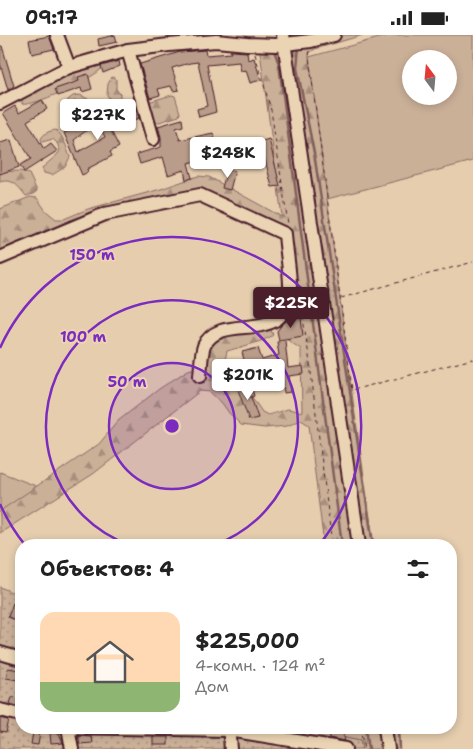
<!DOCTYPE html>
<html lang="ru">
<head>
<meta charset="utf-8">
<style>
	:root { --surface:#fff; --page:#f6f6f6; --text:#222; --muted:#767676; --line:#e0e0e0; --accent:#4a1f2b }
	body { margin:0; font-family:"Shantell Sans",sans-serif; background:var(--page); color:var(--text); height:100vh; display:flex; flex-direction:column; font-size:19px; white-space:nowrap }
	* { box-sizing:border-box; margin:0 }
	p { font-size:16px; color:var(--muted) }
	.icon { flex:none; width:28px; height:28px; fill:none; stroke:currentColor; stroke-width:2; stroke-linecap:round; stroke-linejoin:round }
	.map { position:relative; flex:1; overflow:hidden }
	.side { position:absolute; left:15px; top:504px; width:442px; height:195px; display:flex; flex-direction:column; background:var(--surface); border-radius:20px; box-shadow:0 2px 8px #0003 }
	.side>* { flex:none }
	.needle { width:32px; rotate:344deg }
	.fabs { position:absolute; left:402px; top:15px; display:grid; gap:10px }
	.fabs a { display:grid; place-items:center; width:55px; height:55px; border-radius:50%; background:var(--surface); box-shadow:0 2px 8px #0003; font-size:25px }
	.price { position:absolute; translate:-50% -42px; padding:0 11px; border-radius:5px; background:#fff; color:#222; font-size:16px; line-height:32px; filter:drop-shadow(0 1px 2px #0008) }
	.price::after { content:''; position:absolute; left:50%; top:30px; width:15px; height:11px; margin-left:-8px; background:inherit; clip-path:polygon(0 0,100% 0,50% 100%) }
	.price.current { background:var(--accent); color:#fff }
	ul { padding:0; list-style:none }
	li { display:flex; align-items:center; gap:15px; height:125px; padding:0 25px }
	li+li { border-top:1px solid var(--line) }
	li span { display:grid; place-items:center; flex:none; width:140px; height:100px; border-radius:15px; color:#555 }
	li>.icon { margin-inline-start:auto }
	span .icon { width:60px; height:60px; fill:#fffc; stroke-width:1 }
	li b { font-size:21px }
	h2 { display:flex; justify-content:space-between; align-items:center; height:60px; padding:0 25px; font-size:21px }
	.status { display:flex; justify-content:space-between; align-items:center; height:35px; padding:0 25px; background:var(--surface); direction:ltr }
	.status svg { height:14px; fill:currentColor }
	.map>svg:first-child { display:block }
	.grass { fill:#cbb098; stroke:#8a6862; fill-rule:evenodd }
	.forest { fill:url(#forest-firs); stroke:#8a6862 }
	.garden { fill:url(#garden-dots); stroke:#8a6862 }
	.lines { fill:none; stroke-linecap:round; stroke-linejoin:round }
	.stream { stroke:#825e5a; stroke-width:2.5 }
	.building { fill:#b99c89; stroke:#4a1f2b }
	.minor-casing { stroke:#4a1f2b; stroke-width:16 }
	.path { stroke:#4a1f2b; stroke-width:1; stroke-dasharray:4 4; stroke-linecap:butt }
	.minor { stroke:#ebd4b3; stroke-width:12 }
	.ring { fill:none; stroke:#7b2cbf; stroke-width:2.5 }
	.centre { fill:#7b2cbf; stroke:#ebd4b3; stroke-width:2.5 }
	.ring-label { font-size:15px; text-anchor:middle; font-weight:bold; fill:#7b2cbf; stroke:#ebd4b3; stroke-width:4; stroke-linejoin:round; paint-order:stroke }
</style>
</head>
<body>
<div class="status"><b>09:17</b><svg viewBox="0 0 49 12"><path d="M0 12V9h3v3zM5 12V6h3v6zM10 12V3h3v9zM15 12V0h3v12zM26 1h20v11H26zM47 4h2v5h-2z"/></svg></div>
<div class="map">
<svg width="473" height="714" viewBox="0 0 473 714">
	<defs>
		<pattern id="forest-firs" width="22" height="20" patternUnits="userSpaceOnUse" patternTransform="scale(1.25)"><rect width="22" height="20" fill="#cbb098"/><path d="M5 1l3.5 6h-7zM16 11l3.5 6h-7z" fill="#a78f7c"/></pattern>
		<pattern id="garden-dots" width="8" height="8" patternUnits="userSpaceOnUse" patternTransform="scale(1.25)"><rect width="8" height="8" fill="#cbb098"/><path d="M2 2h.1M6 6h.1" fill="none" stroke="#a78f7c" stroke-width="1.8" stroke-linecap="round"/></pattern>
	</defs>
	<rect width="100%" height="100%" fill="#e5cdae"/>
	<filter id="ink" filterUnits="userSpaceOnUse"><feTurbulence type="fractalNoise" baseFrequency=".02" numOctaves="2"/><feDisplacementMap in="SourceGraphic" scale="10" xChannelSelector="R" yChannelSelector="G"/><feConvolveMatrix kernelMatrix="1 2 1 2 8 2 1 2 1" color-interpolation-filters="sRGB"/></filter>
	<g filter="url(#ink)">
		<!-- grass -->
		<g class="grass">
			<path d="M 390,0 L 473,0 L 473,126 L 327,164 L 309,22 ZM 411,24 L 449,24 L 449,61 L 411,61 Z"/>
			<path d="M 0,437 L 41,453 L 0,481 Z"/>
		</g>
		<!-- forest -->
		<g class="forest">
			<path d="M 288,0 L 363,0 L 315,14 L 309,18 L 309,22 L 351,352 L 374,510 L 324,510 L 309,390 L 301,385 L 287,391 L 265,393 L 241,390 L 229,378 L 222,368 L 210,357 L 200,356 L 93,439 L 0,498 L 0,476 L 99,409 L 118,386 L 159,354 L 188,335 L 196,333 L 206,302 L 268,288 L 273,300 C 268,305 237,313 227,316 L 225,325 L 235,337 L 262,377 L 268,380 L 288,374 L 302,377 L 301,314 L 289,306 L 278,289 L 286,274 L 285,199 L 200,160 L 105,179 L 0,224 L 0,174 L 30,162 L 37,163 L 46,176 L 56,184 L 64,184 L 88,174 L 161,154 L 198,141 L 209,142 L 282,182 L 259,9 L 285,9 Z"/>
			<path d="M 109,24 C 106,28 102,33 99,36 C 88,45 34,72 22,69 L 22,66 L 25,61 L 57,45 L 81,28 Z"/>
			<path d="M 112,42 L 116,44 L 116,54 L 120,59 L 120,64 L 111,66 L 107,60 L 108,49 Z"/>
			<path d="M 80,60 L 88,64 C 87,71 84,78 80,85 L 72,89 L 70,85 L 78,77 L 75,72 L 68,68 L 68,65 L 73,61 Z"/>
			<path d="M 172,60 L 175,61 L 180,78 L 179,81 L 159,87 L 154,87 L 148,67 Z"/>
			<path d="M 56,95 C 64,101 66,112 70,122 L 65,132 L 52,140 L 44,138 L 42,133 L 58,119 L 60,115 L 57,108 L 53,104 L 42,107 L 41,104 C 44,98 49,96 56,95 Z"/>
			<path d="M 20,136 L 29,139 L 37,156 L 33,159 L 26,161 C 18,151 13,143 0,147 L 0,137 Z"/>
			<path d="M 303,693 L 398,693 L 400,714 L 363,714 L 361,705 Z"/>
		</g>
		<!-- garden -->
		<path class="garden" d="M 0,552 L 21,561 L 21,692 L 303,693 L 361,705 L 363,714 L 0,714 Z"/>
		<g class="lines">
			<!-- stream -->
			<g class="stream">
				<path d="M 299,11 L 297,33 L 314,118 L 373,510"/>
				<path d="M 273,13 L 279,29 L 342,510"/>
				<path d="M 366,692 L 369,714"/>
				<path d="M 399,692 L 400,714"/>
			</g>
		</g>
		<!-- building -->
		<g class="building">
			<path d="M 115,0 L 117,7 L 99,11 L 98,4 Z"/>
			<path d="M 49,1 L 54,14 L 32,19 L 29,5 Z"/>
			<path d="M 0,11 L 2,11 L 14,51 L 8,55 L 0,28 Z"/>
			<path d="M 205,15 L 206,20 L 231,18 L 230,16 L 232,16 L 247,17 L 248,25 L 254,23 L 261,45 L 250,48 L 246,35 L 241,36 L 239,27 L 207,30 L 216,77 L 199,82 L 197,74 L 207,71 L 198,27 L 190,28 L 172,33 L 179,55 L 173,56 L 171,51 L 158,54 L 160,60 L 150,63 L 140,29 L 180,17 Z"/>
			<path d="M 119,26 L 120,31 L 103,38 L 101,31 Z"/>
			<path d="M 88,39 L 92,54 L 82,57 L 81,53 L 58,61 L 55,54 L 79,46 L 78,42 Z"/>
			<path d="M 42,65 L 47,74 L 27,86 L 44,114 L 51,109 L 57,116 L 24,137 L 20,130 L 31,124 L 3,78 L 15,71 L 19,78 Z"/>
			<path d="M 136,73 L 139,83 L 123,89 L 122,86 L 109,92 L 119,112 L 110,117 L 112,121 L 87,134 L 88,137 L 82,140 L 64,98 L 73,94 L 85,85 L 91,92 L 74,105 L 78,117 L 105,102 L 98,88 L 116,79 Z"/>
			<path d="M 182,84 L 183,91 L 176,93 L 180,105 L 213,98 L 216,108 L 200,112 L 203,124 L 188,128 L 192,143 L 186,145 L 184,135 L 168,140 L 163,122 L 140,129 L 137,119 L 161,112 L 161,102 L 158,91 Z"/>
			<path d="M 269,104 L 280,151 L 272,152 L 263,117 L 246,122 L 243,112 Z"/>
			<path d="M 11,105 L 19,132 L 0,139 L 0,108 Z"/>
			<path d="M 227,134 L 235,136 L 230,155 L 222,153 Z"/>
			<path d="M 301,283 L 303,301 L 279,305 L 277,296 L 280,292 L 287,285 Z"/>
			<path d="M 285,306 L 288,333 L 303,331 L 304,339 L 289,341 L 291,357 L 284,358 L 281,331 L 253,339 L 255,346 L 248,348 L 242,330 L 245,329 L 242,317 L 258,313 L 262,325 L 279,320 L 277,307 Z"/>
			<path d="M 250,348 L 254,361 L 251,362 L 258,383 L 249,385 L 237,352 Z"/>
			<path d="M 13,568 L 21,571 L 21,587 L 8,582 Z"/>
			<path d="M 8,633 L 19,635 L 18,645 L 6,643 Z"/>
			<path d="M 12,662 L 21,663 L 21,672 L 10,669 Z"/>
			<path d="M 0,683 L 9,685 L 6,698 L 0,697 Z"/>
			<path d="M 34,692 L 41,692 L 38,710 L 31,709 Z"/>
			<path d="M 269,692 L 298,692 L 297,698 Z"/>
			<path d="M 343,695 L 345,706 L 330,703 L 329,698 Z"/>
			<path d="M 50,698 L 59,698 L 63,708 L 51,709 Z"/>
			<path d="M 78,700 L 91,701 L 92,708 L 80,709 Z"/>
			<rect x="153" y="702" width="15" height="8"/>
		</g>
		<g class="lines">
			<defs>
				<g id="minor">
					<path d="M 57,0 L 69,32 L 128,15 L 169,10 L 216,6 L 247,9 L 276,10 L 311,6 L 334,0"/>
					<path d="M 283,0 L 359,510"/>
					<path d="M 128,15 L 153,104"/>
					<path d="M 0,68 L 69,32"/>
					<path d="M 0,223 L 105,179 L 200,160 L 285,199 C 286,216 291,240 290,257 C 285,313 220,275 204,311 C 201,319 201,332 200,341"/>
					<path d="M 0,618 L 21,624"/>
					<path d="M 0,675 L 21,680"/>
					<path d="M 65,692 L 229,695 L 346,714"/>
					<path d="M 68,692 L 72,714"/>
					<path d="M 229,692 L 231,714"/>
					<path d="M 385,692 L 388,714"/>
				</g>
			</defs>
			<!-- minor casing -->
			<use href="#minor" class="minor-casing"/>
			<!-- path -->
			<g class="path">
				<path d="M 310,16 L 309,22 L 352,355 L 473,324"/>
				<path d="M 255,19 L 271,75 L 288,189"/>
				<path d="M 341,263 L 473,227"/>
				<path d="M 300,265 L 309,321 L 332,510"/>
				<path d="M 361,692 L 365,714"/>
			</g>
			<!-- minor -->
			<use href="#minor" class="minor"/>
		</g>
	</g>
	<!-- distance rings -->
	<circle cx="172" cy="391" r="63" fill="#7b2cbf" fill-opacity=".12"/>
	<g class="ring">
		<circle cx="172" cy="391" r="63"/>
		<path d="M130 510A126 126 0 1 1 214 510"/>
		<path d="M25 510A189 189 0 0 1 0 469M0 313A189 189 0 1 1 319 510"/>
	</g>
	<circle cx="172" cy="391" r="8" class="centre"/>
	<g class="ring-label">
		<text x="92" y="225">150 m</text>
		<text x="83" y="307">100 m</text>
		<text x="127" y="352">50 m</text>
	</g>
</svg>
<div class="fabs">
<a><svg class="needle" viewBox="-14 -14 28 28"><path d="M0-13l5 13h-10z" fill="#e53935"/><path d="M0 13l5-13h-10z" fill="#767676"/></svg></a>
</div>
<b class="price" style="left:98px;top:106px">$227K</b>
<b class="price" style="left:228px;top:144px">$248K</b>
<b class="price current" style="left:291px;top:294px">$225K</b>
<b class="price" style="left:248px;top:366px">$201K</b>
<section class="side">
<h2>Объектов: 4<svg class="icon" aria-label="filters" viewBox="0 0 24 24"><path d="M4 7h16M4 17h16"/><circle cx="9" cy="7" r="2"/><circle cx="15" cy="17" r="2"/></svg></h2>
<ul>
<li><span style="background:linear-gradient(#ffd9b3 70%,#8fb573 0)"><svg class="icon" aria-label="home" viewBox="0 0 24 24"><path d="M3 11l9-7 9 7M6 9v11h12V9"/></svg></span><div><b>$225,000</b><p>4-комн. · 124 m²</p><p>Дом</p></div></li>
</ul>
</section>
</div>
</body>
</html>
